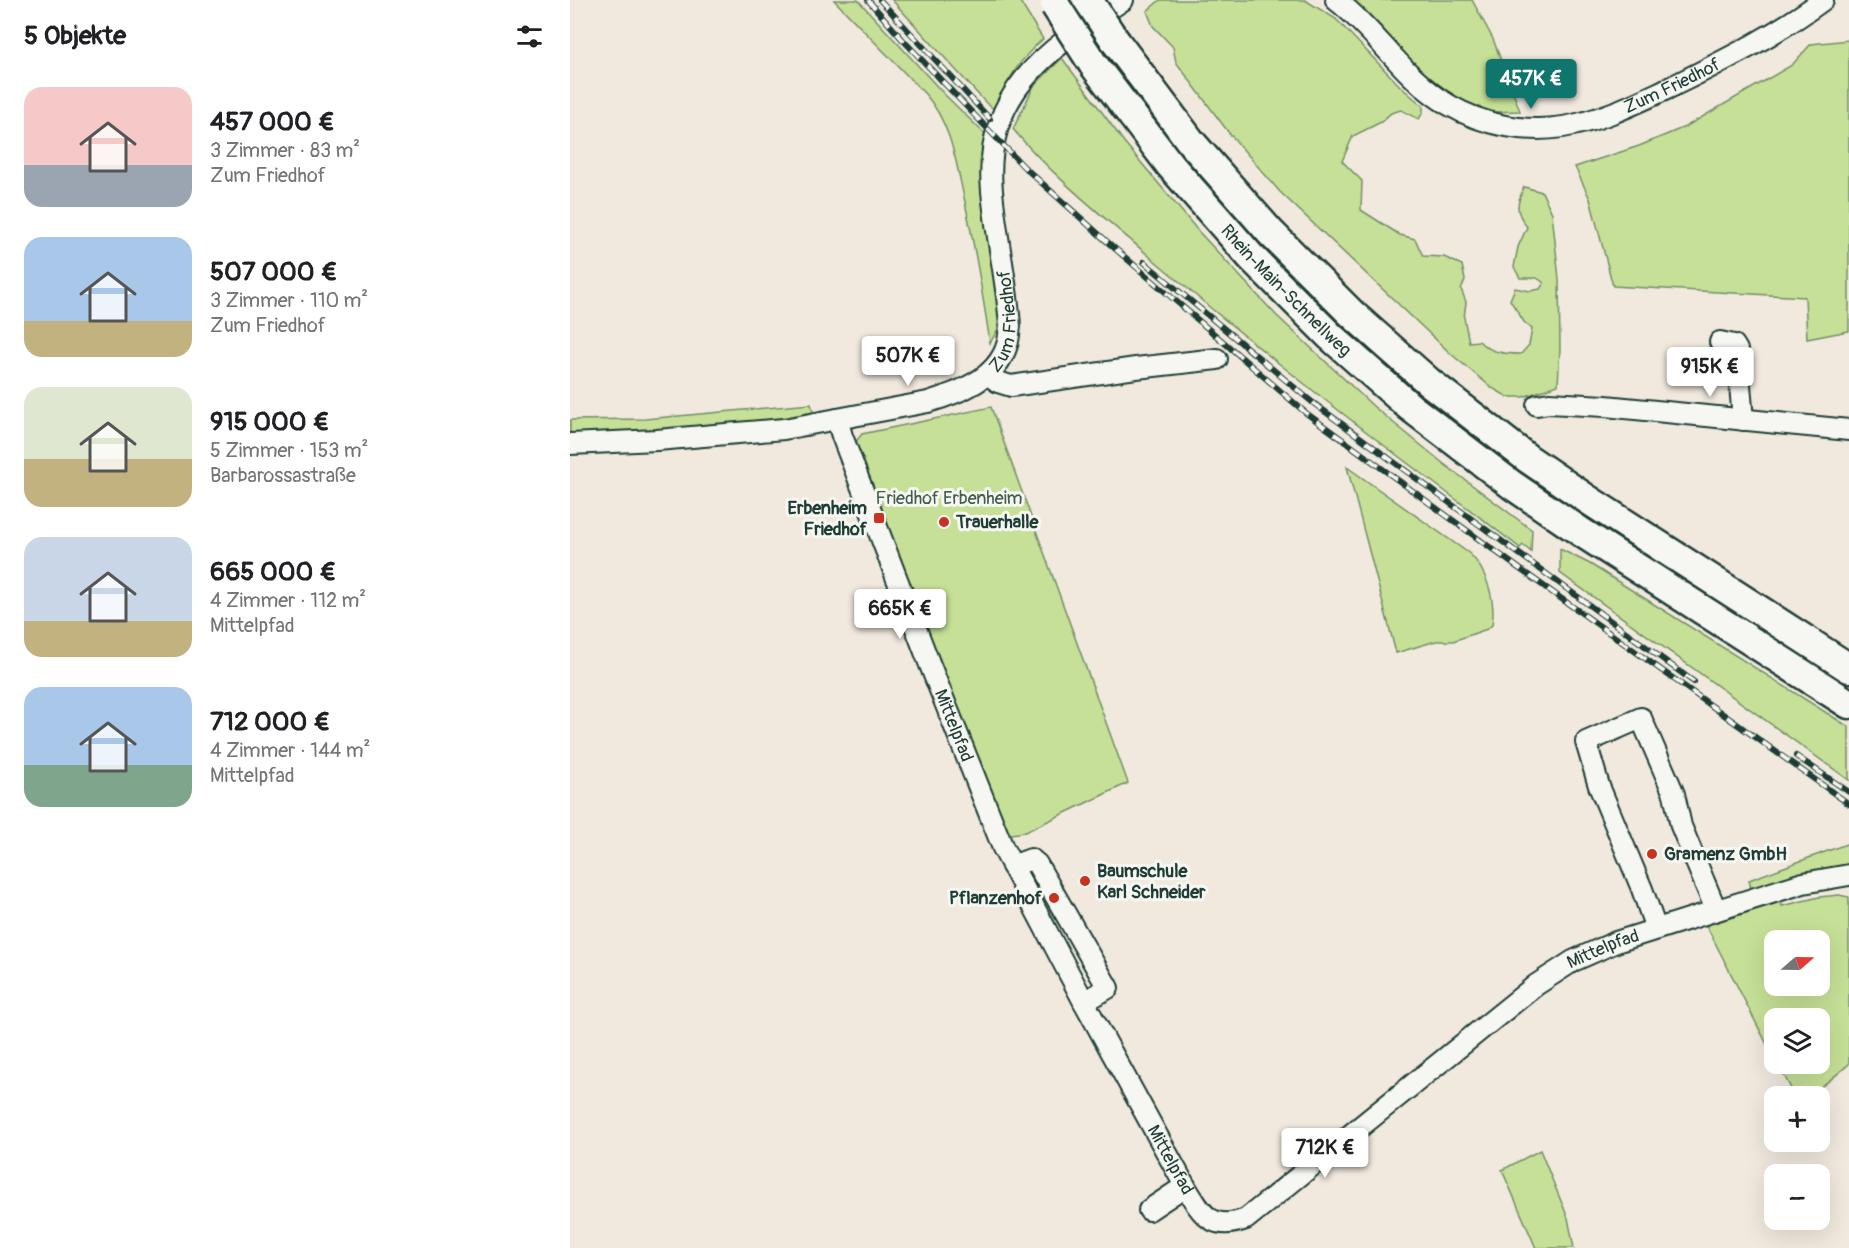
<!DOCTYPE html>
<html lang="de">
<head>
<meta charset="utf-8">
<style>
	:root { --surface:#fff; --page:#f2f2f2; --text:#202124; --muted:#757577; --accent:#0f766e }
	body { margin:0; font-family:Pangolin,sans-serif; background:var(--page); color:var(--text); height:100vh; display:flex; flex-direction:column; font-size:22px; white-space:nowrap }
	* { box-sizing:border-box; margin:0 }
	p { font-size:20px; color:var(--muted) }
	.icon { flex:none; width:33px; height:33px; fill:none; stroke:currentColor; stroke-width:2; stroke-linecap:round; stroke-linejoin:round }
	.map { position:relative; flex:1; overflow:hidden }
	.sheet { display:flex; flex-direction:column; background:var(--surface); width:570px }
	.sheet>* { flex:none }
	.needle { width:39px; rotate:70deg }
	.controls { position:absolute; left:1194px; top:930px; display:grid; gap:12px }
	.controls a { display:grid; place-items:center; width:66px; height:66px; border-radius:12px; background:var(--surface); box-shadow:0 6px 24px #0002; font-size:30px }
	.price { position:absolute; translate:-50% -51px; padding:0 14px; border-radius:6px; background:#fff; color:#222; font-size:20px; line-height:39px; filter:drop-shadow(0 2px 3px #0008) }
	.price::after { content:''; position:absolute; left:50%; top:36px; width:18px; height:14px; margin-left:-9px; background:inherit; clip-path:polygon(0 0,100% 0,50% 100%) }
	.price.on { background:var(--accent); color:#fff }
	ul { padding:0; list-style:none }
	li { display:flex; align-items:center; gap:18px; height:150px; padding:0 24px }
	li span { display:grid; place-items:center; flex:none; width:168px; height:120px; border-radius:18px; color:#555 }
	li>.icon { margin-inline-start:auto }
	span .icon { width:72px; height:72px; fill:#fffc; stroke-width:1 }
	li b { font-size:26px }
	h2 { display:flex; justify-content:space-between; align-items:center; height:72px; padding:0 24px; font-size:26px }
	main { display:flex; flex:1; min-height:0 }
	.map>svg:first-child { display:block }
	.green { fill:#c6e097; stroke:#728e66; stroke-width:1.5; fill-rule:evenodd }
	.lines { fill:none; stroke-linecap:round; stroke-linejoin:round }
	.minor-casing { stroke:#1f3d34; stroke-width:24 }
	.highway-casing { stroke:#1f3d34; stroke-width:33 }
	.minor { stroke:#f6f6f2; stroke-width:20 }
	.highway { stroke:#f6f6f2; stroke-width:28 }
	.rail-casing { stroke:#1f3d34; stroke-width:6 }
	.rail { stroke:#f6f6f2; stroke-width:4; stroke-dasharray:11; stroke-linecap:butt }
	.highway-bridge-casing { stroke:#1f3d34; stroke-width:33; stroke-linecap:butt }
	.highway-bridge { stroke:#f6f6f2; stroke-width:28 }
	.poi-dot { fill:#c8321e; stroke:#f6f6f2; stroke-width:2 }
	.labels { text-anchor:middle; stroke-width:6; stroke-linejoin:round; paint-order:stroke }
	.street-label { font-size:18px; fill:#1f3d34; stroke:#f6f6f2 }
	.park-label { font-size:18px; fill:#405e48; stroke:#f6f6f2 }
	.poi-label { font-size:18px; font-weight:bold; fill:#1f3d34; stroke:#f6f6f2; text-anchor:start }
</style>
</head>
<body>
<main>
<section class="sheet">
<h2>5 Objekte<svg class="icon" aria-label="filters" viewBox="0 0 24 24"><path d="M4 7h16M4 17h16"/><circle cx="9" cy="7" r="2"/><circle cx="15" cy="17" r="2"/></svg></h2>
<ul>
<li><span style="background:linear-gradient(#f6c9c9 65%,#9aa5b1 0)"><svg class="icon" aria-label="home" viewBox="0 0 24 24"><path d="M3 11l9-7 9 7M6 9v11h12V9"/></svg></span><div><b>457 000 €</b><p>3 Zimmer · 83 m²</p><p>Zum Friedhof</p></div></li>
<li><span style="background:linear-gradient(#a9c7e8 70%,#c2b280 0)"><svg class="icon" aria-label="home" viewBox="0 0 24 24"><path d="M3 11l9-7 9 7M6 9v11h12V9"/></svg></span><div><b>507 000 €</b><p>3 Zimmer · 110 m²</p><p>Zum Friedhof</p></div></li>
<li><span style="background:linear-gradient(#dfe7d0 60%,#c2b280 0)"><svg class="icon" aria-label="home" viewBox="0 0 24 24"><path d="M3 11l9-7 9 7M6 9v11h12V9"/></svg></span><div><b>915 000 €</b><p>5 Zimmer · 153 m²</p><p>Barbarossastraße</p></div></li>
<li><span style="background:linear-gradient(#c9d6e8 70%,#c2b280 0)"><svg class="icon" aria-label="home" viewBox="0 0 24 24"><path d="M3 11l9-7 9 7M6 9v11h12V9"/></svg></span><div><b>665 000 €</b><p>4 Zimmer · 112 m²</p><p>Mittelpfad</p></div></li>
<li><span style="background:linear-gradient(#a9c7e8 65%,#7fa58c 0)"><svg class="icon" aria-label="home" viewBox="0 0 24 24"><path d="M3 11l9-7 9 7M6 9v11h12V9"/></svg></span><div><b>712 000 €</b><p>4 Zimmer · 144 m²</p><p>Mittelpfad</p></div></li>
</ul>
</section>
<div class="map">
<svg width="1279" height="1248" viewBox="0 0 1279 1248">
	<rect width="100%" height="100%" fill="#f1e9de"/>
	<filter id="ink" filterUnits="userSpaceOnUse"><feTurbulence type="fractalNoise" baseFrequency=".0167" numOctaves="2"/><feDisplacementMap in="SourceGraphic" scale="12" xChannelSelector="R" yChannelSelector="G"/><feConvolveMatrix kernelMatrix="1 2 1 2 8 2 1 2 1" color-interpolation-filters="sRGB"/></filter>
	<g filter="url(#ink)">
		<!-- green -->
		<g class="green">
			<path d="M 264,0 L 288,0 L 374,94 L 417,136 L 411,175 L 429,310 L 428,329 L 420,343 C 413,296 405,249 395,202 C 386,163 382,126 356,95 Z"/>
			<path d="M 322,0 L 449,0 L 473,39 C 449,59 438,81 424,109 L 416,103 Z"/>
			<path d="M 590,0 L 735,0 L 766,19 L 832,88 L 853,106 L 853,112 L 849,119 L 831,110 L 821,113 L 811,122 L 783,136 L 772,161 L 792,181 L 791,210 L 830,235 L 845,239 L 853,256 L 874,257 L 892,265 L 895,280 L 891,289 L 896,302 L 894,318 L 899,342 L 909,341 C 920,353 936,354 951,354 L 959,345 L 962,329 L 954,322 L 940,300 L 945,288 L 960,291 L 970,289 L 974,283 L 967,278 L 950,278 L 944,267 L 948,247 L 957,227 C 945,211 946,205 954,187 L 972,192 L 982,213 L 989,279 L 990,348 L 988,385 L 953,397 L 938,397 L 922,388 L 881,354 L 710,192 L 659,133 L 606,62 L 603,47 L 583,26 L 577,11 Z"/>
			<path d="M 781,0 L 902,0 L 923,39 L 950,111 L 922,112 L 893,101 L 864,83 Z"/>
			<path d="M 1279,40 L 1279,331 L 1237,339 L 1235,297 L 1043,286 L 1020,199 L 1005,167 L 1069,146 L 1115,127 L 1222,65 L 1241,44 Z"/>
			<path d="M 492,58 L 554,142 L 629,232 L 706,315 L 803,406 L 874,464 L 962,530 L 961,552 L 953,545 L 950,548 C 900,509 848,472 798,433 C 723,376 650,317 579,256 C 533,216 482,176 443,129 L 464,86 Z"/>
			<path d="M 241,404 L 244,415 L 86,431 L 0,433 L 0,420 L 75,419 Z"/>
			<path d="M 421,407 L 558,783 L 455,832 L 441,834 L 435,828 L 285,451 L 287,440 L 292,434 Z"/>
			<path d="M 777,467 L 900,554 C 917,571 926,601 922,625 L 917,629 L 883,641 L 866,641 L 826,653 Z"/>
			<path d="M 990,549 L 1020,564 L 1279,727 L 1279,780 L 990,573 Z"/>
			<path d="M 1279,843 L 1279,869 L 1182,893 L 1179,880 Z"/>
			<path d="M 1269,895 L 1279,897 L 1279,1064 C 1265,1076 1244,1096 1225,1096 L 1208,1064 L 1250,1064 L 1250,1018 L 1204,1018 L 1204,1058 L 1134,921 L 1210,898 L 1212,906 L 1249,897 ZM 1204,940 L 1250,940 L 1250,986 L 1204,986 Z"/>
			<path d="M 970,1150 L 998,1218 L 1004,1248 L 966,1248 L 932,1170 Z"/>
		</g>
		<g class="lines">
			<defs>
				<g id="minor">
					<path id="s1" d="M 766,0 C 807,31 833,78 879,105 C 913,125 954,133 993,127 C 1031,121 1068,102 1103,86 C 1155,60 1206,35 1253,0"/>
					<path d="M 1150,342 L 1164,345 L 1167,350 L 1173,420"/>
					<path d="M 418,374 L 428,382 L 441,386 L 566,368 L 647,359"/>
					<path d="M 967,405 L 979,403 L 1035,406 L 1279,430"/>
					<path id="s2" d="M 267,419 L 272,436 L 360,665 L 433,848 L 514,1002 L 615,1186 C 632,1214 641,1232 676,1219 L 966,985 L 1003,961 L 1046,942 L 1233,883 L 1279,875"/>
					<path id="s3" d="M 0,444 L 87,440 L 214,429 L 358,402 C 388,393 427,379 437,345 C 439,339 439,333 440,326 C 437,281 426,236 422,191 C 413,90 480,49 553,0"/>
					<path d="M 442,866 L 461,859 L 467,864 L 538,988 L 514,1002"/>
					<path d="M 1086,929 L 1072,889 L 1029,786 L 1016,742 L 1071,718 L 1104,794 L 1111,826 L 1146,910"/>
					<path d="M 579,1210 L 615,1186"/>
				</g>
				<g id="highway">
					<path d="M 546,42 L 621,142 L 700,232 L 781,313 L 859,382 L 957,458 L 1017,499 L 1279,668"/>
					<path id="s4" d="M 523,64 L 600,165 L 681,257 L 761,337 L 840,407 L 942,485 L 1011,532 L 1279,704"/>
				</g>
			</defs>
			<!-- minor casing -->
			<use href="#minor" class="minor-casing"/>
			<!-- highway casing -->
			<use href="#highway" class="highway-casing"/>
			<!-- minor -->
			<use href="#minor" class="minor"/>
			<!-- highway -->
			<use href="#highway" class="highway"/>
			<defs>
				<g id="rail">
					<path d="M 298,0 L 333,40 L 454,167 L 542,246 L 736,413 L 947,567 L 1279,804"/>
					<path d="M 310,0 L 420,119"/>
					<path d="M 574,262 L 742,402 L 1124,682"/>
					<path d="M 1226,756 L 1279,792"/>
				</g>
			</defs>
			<!-- rail casing -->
			<use href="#rail" class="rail-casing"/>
			<!-- rail -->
			<use href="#rail" class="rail"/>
			<defs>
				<g id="highway-bridge">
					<path d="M 518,0 L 546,42"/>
					<path d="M 485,5 L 523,64"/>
				</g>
			</defs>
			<!-- highway-bridge casing -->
			<use href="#highway-bridge" class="highway-bridge-casing"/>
			<!-- highway-bridge -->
			<use href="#highway-bridge" class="highway-bridge"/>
		</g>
	</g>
	<!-- markers -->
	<g class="poi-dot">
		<rect x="303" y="512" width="12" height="12" rx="3"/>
		<circle cx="374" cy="522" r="6"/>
		<circle cx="1082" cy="854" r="6"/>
		<circle cx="515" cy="881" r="6"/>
		<circle cx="484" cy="898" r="6"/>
	</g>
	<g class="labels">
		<!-- street labels -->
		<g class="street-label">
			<text dy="6" stroke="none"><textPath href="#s1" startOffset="390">Zum Friedhof</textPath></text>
			<text dy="6" stroke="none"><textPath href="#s4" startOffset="298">Rhein-Main-Schnellweg</textPath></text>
			<text dy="6" stroke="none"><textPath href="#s3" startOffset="486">Zum Friedhof</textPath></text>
			<text dy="6" stroke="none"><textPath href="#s2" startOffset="328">Mittelpfad</textPath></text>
			<text dy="6" stroke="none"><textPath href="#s2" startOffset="1372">Mittelpfad</textPath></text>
			<text dy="6" stroke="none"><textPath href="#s2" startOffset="814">Mittelpfad</textPath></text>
		</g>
		<!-- park labels -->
		<g class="park-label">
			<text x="379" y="504">Friedhof Erbenheim</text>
		</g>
		<!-- poi labels -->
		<g class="poi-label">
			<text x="297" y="514" text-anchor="end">Erbenheim<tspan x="297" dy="21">Friedhof</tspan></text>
			<text x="386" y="528">Trauerhalle</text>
			<text x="1094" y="860">Gramenz GmbH</text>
			<text x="527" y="877">Baumschule<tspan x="527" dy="21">Karl Schneider</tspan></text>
			<text x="472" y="904" text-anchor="end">Pflanzenhof</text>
		</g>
	</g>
</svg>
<div class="controls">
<a><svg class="needle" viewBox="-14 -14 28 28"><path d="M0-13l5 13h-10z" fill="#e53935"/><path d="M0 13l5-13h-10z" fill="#757577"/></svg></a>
<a><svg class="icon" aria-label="layers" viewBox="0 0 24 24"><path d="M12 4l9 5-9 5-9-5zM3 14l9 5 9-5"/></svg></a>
<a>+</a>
<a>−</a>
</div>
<b class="price on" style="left:961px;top:110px">457K €</b>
<b class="price" style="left:338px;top:387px">507K €</b>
<b class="price" style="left:1140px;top:398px">915K €</b>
<b class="price" style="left:330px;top:640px">665K €</b>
<b class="price" style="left:755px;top:1179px">712K €</b>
</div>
</main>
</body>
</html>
